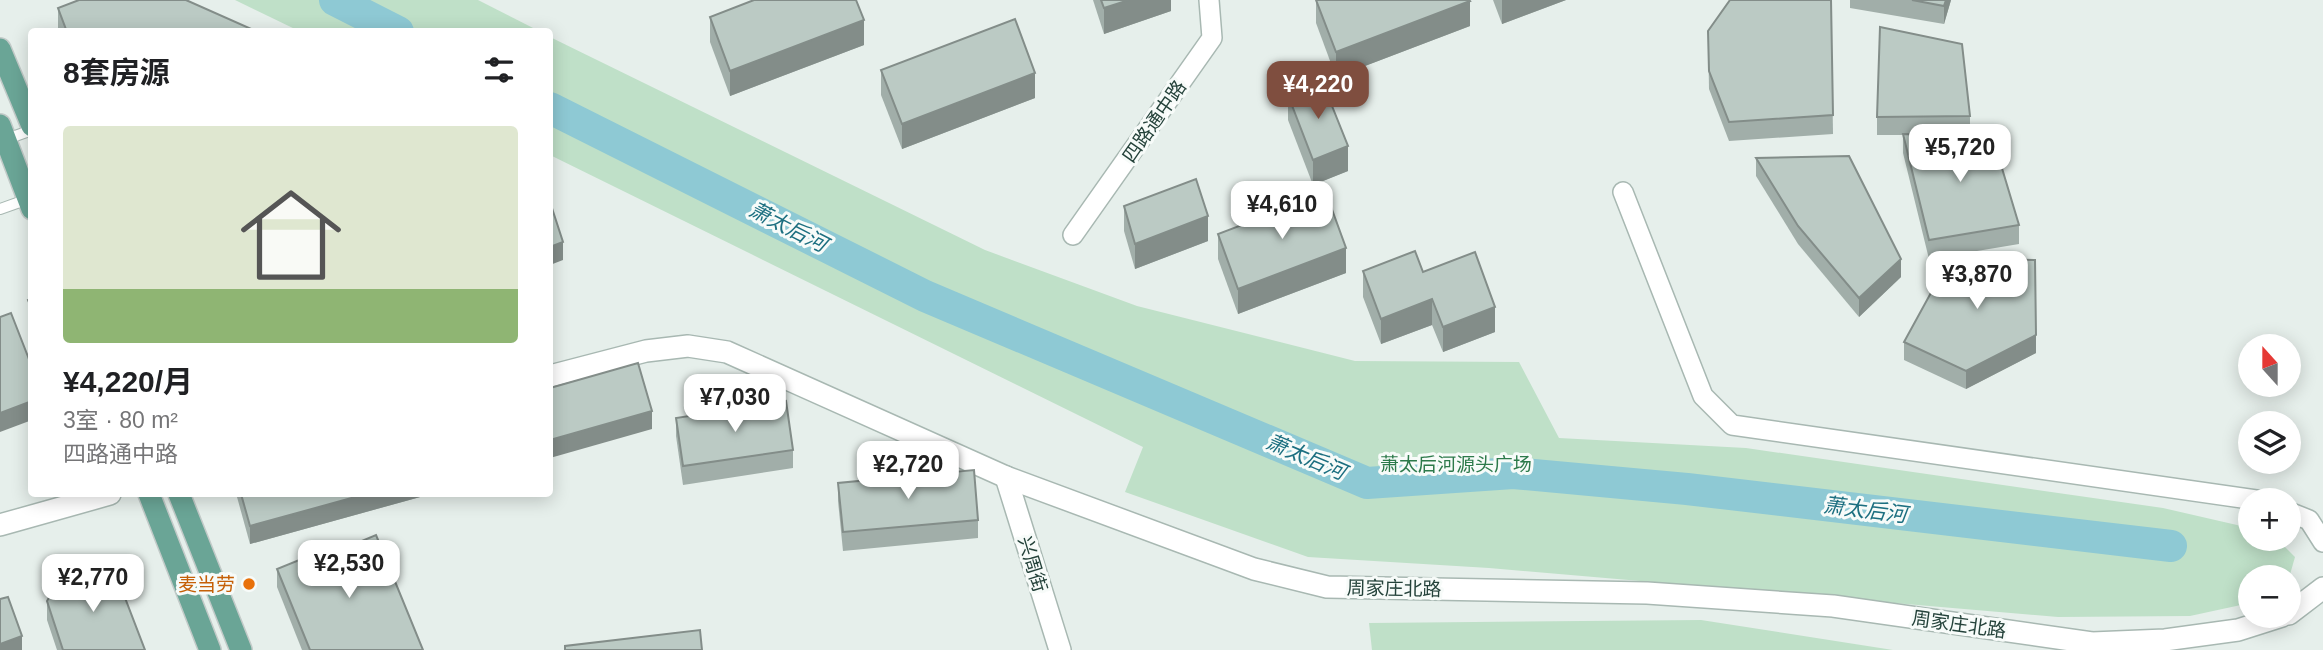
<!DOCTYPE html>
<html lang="zh">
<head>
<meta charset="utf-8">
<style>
	:root { --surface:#fff; --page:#f2f2f2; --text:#202124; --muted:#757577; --line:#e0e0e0; --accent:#7f4e3f }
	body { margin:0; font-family:Helvetica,"Noto Sans SC",sans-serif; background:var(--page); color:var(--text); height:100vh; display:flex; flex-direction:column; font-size:26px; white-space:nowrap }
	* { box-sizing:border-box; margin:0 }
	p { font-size:23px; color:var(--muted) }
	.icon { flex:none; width:38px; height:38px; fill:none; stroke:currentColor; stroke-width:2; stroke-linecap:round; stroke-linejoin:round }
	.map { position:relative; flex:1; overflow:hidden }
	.side { position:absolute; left:28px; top:28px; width:525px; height:469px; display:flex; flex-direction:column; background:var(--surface); border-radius:7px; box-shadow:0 4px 18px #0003 }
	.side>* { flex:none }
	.needle { width:46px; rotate:339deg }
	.buttons { position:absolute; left:2238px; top:334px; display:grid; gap:14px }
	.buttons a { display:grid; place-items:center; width:63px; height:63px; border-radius:50%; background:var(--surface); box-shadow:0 4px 18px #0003; font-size:35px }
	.price { position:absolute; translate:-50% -60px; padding:0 16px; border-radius:14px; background:#fff; color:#222; font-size:23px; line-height:46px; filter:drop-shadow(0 2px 4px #0008) }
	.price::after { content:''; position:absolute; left:50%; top:42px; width:21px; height:16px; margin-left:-10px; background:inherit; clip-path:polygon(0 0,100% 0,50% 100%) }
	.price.selected { background:var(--accent); color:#fff }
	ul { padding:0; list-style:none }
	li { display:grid; align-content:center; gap:14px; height:371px; padding:0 35px }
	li+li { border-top:2px solid var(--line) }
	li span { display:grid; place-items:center; height:217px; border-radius:7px; color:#555 }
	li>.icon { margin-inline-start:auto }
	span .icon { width:126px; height:126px; fill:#fffc; stroke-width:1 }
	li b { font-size:30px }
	h2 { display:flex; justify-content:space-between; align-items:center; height:84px; padding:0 35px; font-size:30px }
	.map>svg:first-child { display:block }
	.park { fill:#bfe0c8 }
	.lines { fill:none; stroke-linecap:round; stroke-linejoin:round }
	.river { stroke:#8ec9d4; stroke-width:32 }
	.service-casing { stroke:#a8b8b2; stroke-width:12 }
	.minor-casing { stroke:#a8b8b2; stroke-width:22 }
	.tertiary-casing { stroke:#a8b8b2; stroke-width:24 }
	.primary-casing { stroke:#c2cac8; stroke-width:24 }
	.service { stroke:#fff; stroke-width:10 }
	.minor { stroke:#fff; stroke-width:19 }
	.tertiary { stroke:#fff; stroke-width:21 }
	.primary { stroke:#6aa596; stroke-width:21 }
	.wall { fill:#a1aea9 }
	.shaded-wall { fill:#838d89 }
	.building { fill:#bbcac4; stroke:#838d89; stroke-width:2 }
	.food-dot { fill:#e8710a; stroke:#f7fbf9; stroke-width:2.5 }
	.labels { text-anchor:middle; stroke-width:6; stroke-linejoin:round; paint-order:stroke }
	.street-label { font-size:19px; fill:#24423a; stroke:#f7fbf9 }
	.park-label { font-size:19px; fill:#2d7a4b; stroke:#f7fbf9 }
	.food-label { font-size:19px; fill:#c56008; stroke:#f7fbf9; text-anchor:end }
	.water-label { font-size:21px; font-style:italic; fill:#1c6f80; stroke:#f7fbf9 }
</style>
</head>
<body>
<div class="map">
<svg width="2323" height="650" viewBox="0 0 2323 650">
	<rect width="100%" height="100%" fill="#e6efeb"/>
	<!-- park -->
	<g class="park">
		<path d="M 235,0 L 478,0 L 539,31 L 299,31 Z"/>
		<path d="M 550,37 L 985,250 L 1137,306 L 1355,361 L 1519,362 L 1559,438 L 1746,448 L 2163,508 L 2250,528 L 2250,539 L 2277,539 L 2295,557 L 2289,578 L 2250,578 L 2250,603 L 2190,616 L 2058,617 L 1489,568 L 1308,557 L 1125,492 L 1143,447 L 550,155 Z"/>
		<path d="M 1701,620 L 1893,650 L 1372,650 L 1369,623 Z"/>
	</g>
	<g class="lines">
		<!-- river -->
		<g class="river">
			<path d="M 335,0 L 398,32"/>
			<path d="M 550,108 L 925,296 L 1367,483 L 1513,473 L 1687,489 L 2171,546"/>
		</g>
		<defs>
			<g id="service">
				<path d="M 4,140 L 32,130"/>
				<path d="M 0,209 L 31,198"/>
			</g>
			<g id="minor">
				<path d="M 1623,192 L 1703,396 L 1732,425 L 2256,500"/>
				<path d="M 1073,235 L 1212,38 L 1209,0"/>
				<path d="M 2289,512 L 2309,520 L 2323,542"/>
			</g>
			<g id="tertiary">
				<path d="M 550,376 L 646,351 L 688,346 L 727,352 L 1006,477 L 1254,569 L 1327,587 L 1647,593 L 1833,606 L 2092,643 L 2165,640 L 2238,630 L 2282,616"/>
				<path d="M 1006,477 L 1060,650"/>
				<path d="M 0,525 L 110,494"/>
				<path d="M 2289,614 L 2323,588"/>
			</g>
			<g id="primary">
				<path d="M 0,49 L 32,126"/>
				<path d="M 0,125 L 32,209"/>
				<path d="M 149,494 L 210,650"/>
				<path d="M 179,494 L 241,650"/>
			</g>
		</defs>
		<!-- service casing -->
		<use href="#service" class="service-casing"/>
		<!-- minor casing -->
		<use href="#minor" class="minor-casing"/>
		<!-- tertiary casing -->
		<use href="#tertiary" class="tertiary-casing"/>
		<!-- primary casing -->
		<use href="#primary" class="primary-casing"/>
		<!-- service -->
		<use href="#service" class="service"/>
		<!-- minor -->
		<use href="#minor" class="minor"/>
		<!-- tertiary -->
		<use href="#tertiary" class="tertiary"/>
		<!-- primary -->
		<use href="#primary" class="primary"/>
	</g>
	<!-- wall -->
	<g class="wall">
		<path d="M 1093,0 L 1171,0 L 1171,11 L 1104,34 Z"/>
		<path d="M 1316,0 L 1469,0 L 1470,26 L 1336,77 L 1316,23 Z"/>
		<path d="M 1493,0 L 1566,0 L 1502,24 Z"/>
		<path d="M 1831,0 L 1833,134 L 1729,141 L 1709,89 L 1708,31 Z"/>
		<path d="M 1850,0 L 1951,0 L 1944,24 L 1850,8 Z"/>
		<path d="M 58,8 L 258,32 L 58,32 Z"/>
		<path d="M 710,17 L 864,45 L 730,96 L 710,42 Z"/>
		<path d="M 881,70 L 1035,98 L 902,149 L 881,95 Z"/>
		<path d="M 1288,95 L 1348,171 L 1313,185 L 1288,120 Z"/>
		<path d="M 1970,116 L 1970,134 L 1931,135 L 2019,225 L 2019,244 L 1929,259 L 1903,153 L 1903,135 L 1877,135 L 1877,117 Z"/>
		<path d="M 1756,158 L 1901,277 L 1859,317 L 1798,244 L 1756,176 Z"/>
		<path d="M 1124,206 L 1208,241 L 1135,269 L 1124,231 Z"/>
		<path d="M 1218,234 L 1346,273 L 1238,314 L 1218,259 Z"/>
		<path d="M 1363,271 L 1423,272 L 1495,332 L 1443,352 L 1432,325 L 1381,344 L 1363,297 Z"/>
		<path d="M 32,298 L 32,328 L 28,318 L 28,300 Z"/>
		<path d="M 1904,342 L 2036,353 L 1966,389 L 1904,360 Z"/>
		<path d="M 676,418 L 793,450 L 793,468 L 683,485 L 676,436 Z"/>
		<path d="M 838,483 L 978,520 L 978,538 L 843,551 L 838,501 Z"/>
		<path d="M 237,494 L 431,494 L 250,544 L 237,497 Z"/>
		<path d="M 338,551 L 423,650 L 302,650 L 277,587 L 277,569 Z"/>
		<path d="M 47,601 L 145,650 L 57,650 L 47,620 Z"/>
	</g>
	<!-- shaded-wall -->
	<g class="shaded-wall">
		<path d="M 1129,0 L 1171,0 L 1171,11 L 1104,34 L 1104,8 Z"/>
		<path d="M 1502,0 L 1566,0 L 1502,24 Z"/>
		<path d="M 1946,0 L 1951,0 L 1944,24 L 1944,6 Z"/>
		<path d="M 1470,1 L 1470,26 L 1336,77 L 1336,52 Z"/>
		<path d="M 864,20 L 864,45 L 730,96 L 730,71 Z"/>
		<path d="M 1035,73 L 1035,98 L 902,149 L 902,124 Z"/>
		<path d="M 1348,146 L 1348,171 L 1313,185 L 1313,160 Z"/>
		<path d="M 1208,216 L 1208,241 L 1135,269 L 1135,244 Z"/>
		<path d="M 563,242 L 563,260 L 550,265 L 550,247 Z"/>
		<path d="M 1346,248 L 1346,273 L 1238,314 L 1238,289 Z"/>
		<path d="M 1901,259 L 1901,277 L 1859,317 L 1859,298 Z"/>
		<path d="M 1432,299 L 1432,325 L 1381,344 L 1381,319 Z"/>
		<path d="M 1495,307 L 1495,332 L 1443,352 L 1443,327 Z"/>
		<path d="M 2036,335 L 2036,353 L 1966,389 L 1966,371 Z"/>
		<path d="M 32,401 L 32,420 L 0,432 L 0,413 Z"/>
		<path d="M 652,411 L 652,429 L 550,458 L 550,440 Z"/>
		<path d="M 366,494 L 431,494 L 250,544 L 250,526 Z"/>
		<path d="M 22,636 L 22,650 L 0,650 L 0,644 Z"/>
	</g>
	<!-- building -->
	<g class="building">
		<path d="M 79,0 L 186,0 L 258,32 L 67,32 L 58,8 Z"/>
		<path d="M 754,0 L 856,0 L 864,20 L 730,71 L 710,17 Z"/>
		<path d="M 1101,0 L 1129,0 L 1104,8 Z"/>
		<path d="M 1316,0 L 1469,0 L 1470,1 L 1336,52 Z"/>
		<path d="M 1730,0 L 1831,0 L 1833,115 L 1729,122 L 1709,71 L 1708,31 Z"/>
		<path d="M 1912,0 L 1946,0 L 1944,6 Z"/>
		<path d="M 1015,19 L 1035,73 L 902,124 L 881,70 Z"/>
		<path d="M 1880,27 L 1962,44 L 1970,116 L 1877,117 Z"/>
		<path d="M 1322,81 L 1348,146 L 1313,160 L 1288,95 Z"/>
		<path d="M 1903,134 L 1992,135 L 2019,225 L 1929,240 Z"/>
		<path d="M 1849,156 L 1901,259 L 1859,298 L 1798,226 L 1756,158 Z"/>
		<path d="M 1196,179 L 1208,216 L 1135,244 L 1124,206 Z"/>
		<path d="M 1326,193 L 1346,248 L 1238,289 L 1218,234 Z"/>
		<path d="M 550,202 L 563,242 L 550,247 Z"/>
		<path d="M 1415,251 L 1423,272 L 1475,252 L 1495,307 L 1443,327 L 1432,299 L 1381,319 L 1363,271 Z"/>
		<path d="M 1950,258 L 2035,260 L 2036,335 L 1966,371 L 1904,342 Z"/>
		<path d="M 32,298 L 32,310 L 28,300 Z"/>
		<path d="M 11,313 L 32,367 L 32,401 L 0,413 L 0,317 Z"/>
		<path d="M 638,363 L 652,411 L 550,440 L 550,388 Z"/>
		<path d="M 786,401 L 793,450 L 683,466 L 676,418 Z"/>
		<path d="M 974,470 L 978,520 L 843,532 L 838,483 Z"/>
		<path d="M 241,494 L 366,494 L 250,526 Z"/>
		<path d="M 376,535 L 423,650 L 310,650 L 277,569 L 336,545 L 338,551 Z"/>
		<path d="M 99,570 L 117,577 L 145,650 L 63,650 L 47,601 L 57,583 L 77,572 Z"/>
		<path d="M 8,597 L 22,636 L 0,644 L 0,599 Z"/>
		<path d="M 700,630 L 702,650 L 565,650 L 565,646 Z"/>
	</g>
	<!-- markers -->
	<circle class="food-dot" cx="249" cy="584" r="7"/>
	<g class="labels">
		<!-- street labels -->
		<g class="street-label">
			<text transform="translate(1154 121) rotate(-55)" y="7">四路通中路</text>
			<text transform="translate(1033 564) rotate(73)" y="7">兴周街</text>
			<text transform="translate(1394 588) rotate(1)" y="7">周家庄北路</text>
			<text transform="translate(1959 624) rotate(8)" y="7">周家庄北路</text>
		</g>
		<!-- park labels -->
		<g class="park-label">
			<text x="1456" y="471">萧太后河源头广场</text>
		</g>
		<!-- food labels -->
		<g class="food-label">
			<text x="235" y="591">麦当劳</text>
		</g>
		<!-- water labels -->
		<g class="water-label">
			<text transform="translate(788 227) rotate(27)" y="7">萧太后河</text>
			<text transform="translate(1306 457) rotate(23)" y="7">萧太后河</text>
			<text transform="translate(1865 510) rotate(7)" y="7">萧太后河</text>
		</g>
	</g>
</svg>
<div class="buttons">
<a><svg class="needle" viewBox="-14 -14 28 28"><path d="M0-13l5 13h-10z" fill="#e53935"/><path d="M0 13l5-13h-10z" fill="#757577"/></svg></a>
<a><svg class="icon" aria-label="layers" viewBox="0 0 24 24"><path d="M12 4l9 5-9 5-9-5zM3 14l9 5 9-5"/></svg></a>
<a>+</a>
<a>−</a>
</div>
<b class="price selected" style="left:1318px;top:121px">¥4,220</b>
<b class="price" style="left:1960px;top:184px">¥5,720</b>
<b class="price" style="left:1282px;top:241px">¥4,610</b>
<b class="price" style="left:1977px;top:311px">¥3,870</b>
<b class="price" style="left:735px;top:434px">¥7,030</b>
<b class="price" style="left:908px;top:501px">¥2,720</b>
<b class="price" style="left:349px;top:600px">¥2,530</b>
<b class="price" style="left:93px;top:614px">¥2,770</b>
<section class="side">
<h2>8套房源<svg class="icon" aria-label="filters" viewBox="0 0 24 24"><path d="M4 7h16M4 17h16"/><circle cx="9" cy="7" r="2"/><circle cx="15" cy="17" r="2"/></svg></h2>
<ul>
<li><span style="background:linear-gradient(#dfe7d0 75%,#8fb573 0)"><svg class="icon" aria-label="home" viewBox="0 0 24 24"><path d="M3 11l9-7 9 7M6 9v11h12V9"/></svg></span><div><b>¥4,220/月</b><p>3室 · 80 m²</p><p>四路通中路</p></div></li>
</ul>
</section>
</div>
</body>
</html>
